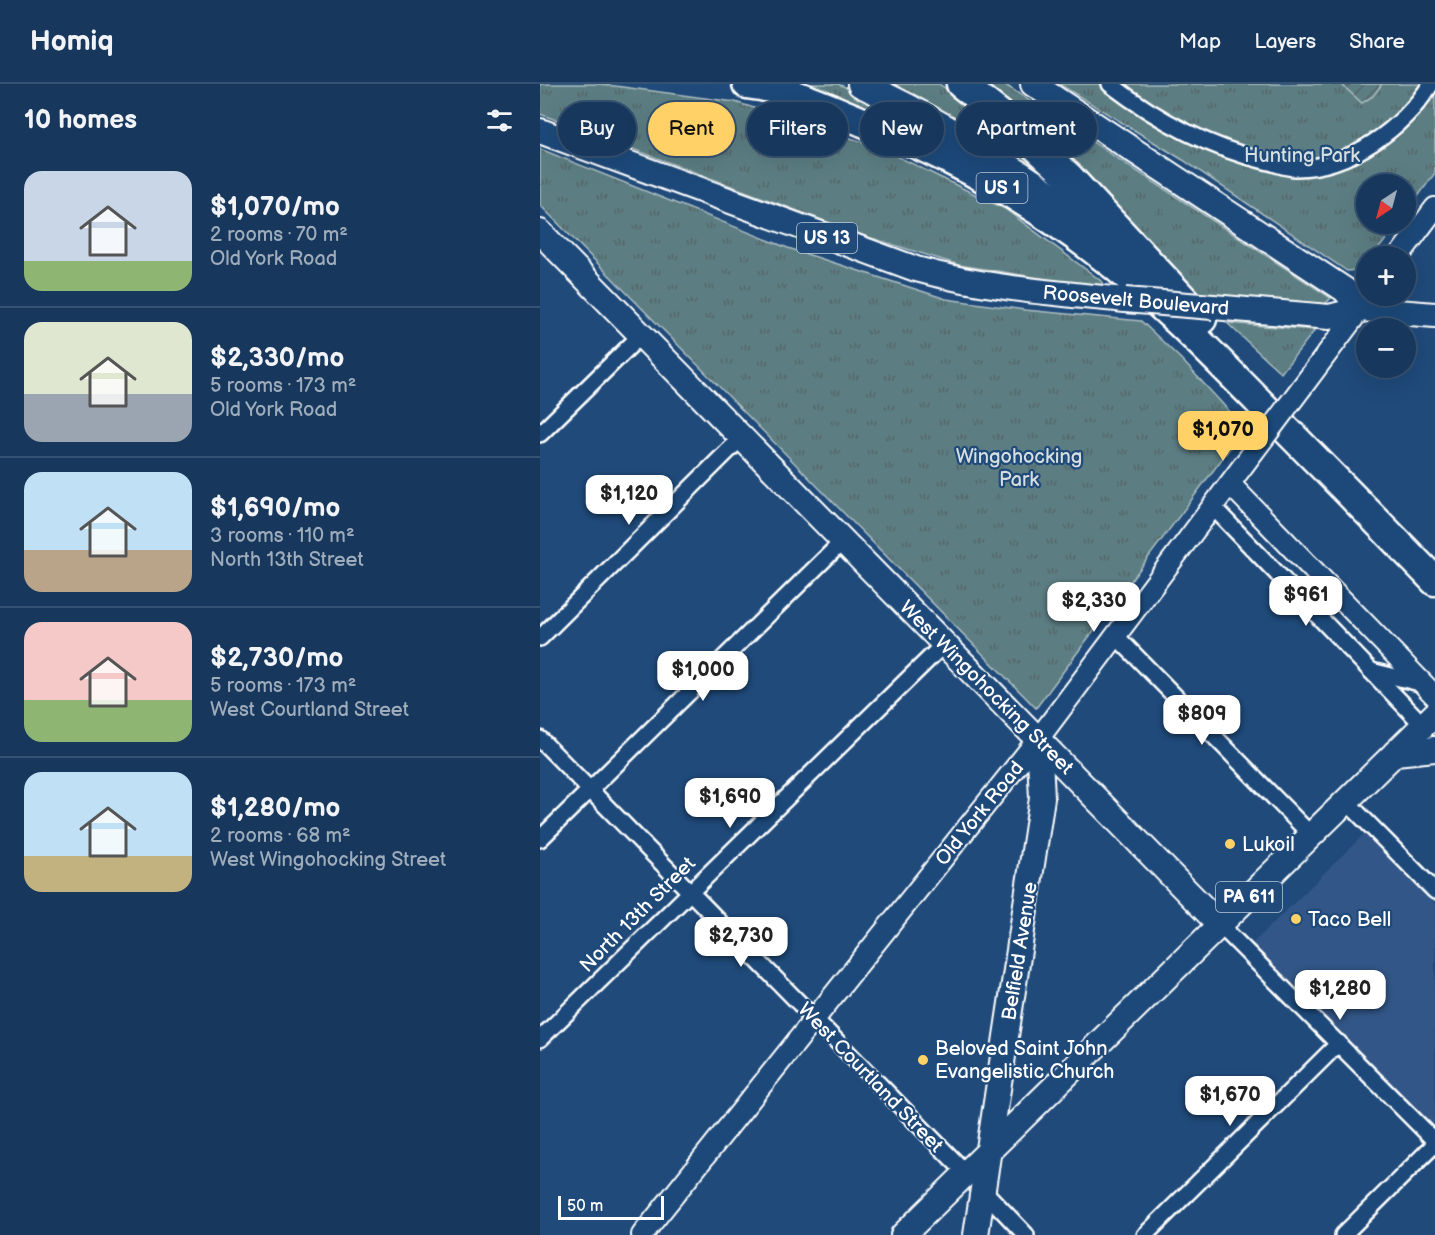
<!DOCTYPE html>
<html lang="en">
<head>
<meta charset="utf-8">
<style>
	:root { --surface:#17385c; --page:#244365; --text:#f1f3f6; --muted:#9eacbb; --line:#365272; --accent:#ffd166 }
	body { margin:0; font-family:"Balsamiq Sans",sans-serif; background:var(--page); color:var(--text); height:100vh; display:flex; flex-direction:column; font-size:22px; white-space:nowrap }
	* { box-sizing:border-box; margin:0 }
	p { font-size:20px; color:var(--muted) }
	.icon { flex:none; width:33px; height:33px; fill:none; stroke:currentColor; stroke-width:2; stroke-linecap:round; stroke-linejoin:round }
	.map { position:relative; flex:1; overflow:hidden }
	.panel { display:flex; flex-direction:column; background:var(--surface); width:540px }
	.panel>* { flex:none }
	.top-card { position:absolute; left:18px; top:18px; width:570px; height:54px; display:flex; gap:12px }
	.needle { width:39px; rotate:216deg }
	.tools { position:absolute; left:816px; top:90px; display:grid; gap:12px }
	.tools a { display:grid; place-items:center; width:60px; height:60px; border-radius:50%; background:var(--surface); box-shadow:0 6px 24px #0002,0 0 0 2px var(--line); font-size:30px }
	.scale { position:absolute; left:18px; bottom:15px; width:106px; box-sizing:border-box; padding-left:6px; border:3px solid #fff; border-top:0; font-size:16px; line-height:21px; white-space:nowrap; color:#fff; -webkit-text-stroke:4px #1f4a7a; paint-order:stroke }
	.price { position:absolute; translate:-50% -51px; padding:0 14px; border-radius:12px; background:#fff; color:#222; font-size:20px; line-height:39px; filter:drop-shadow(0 2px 3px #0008) }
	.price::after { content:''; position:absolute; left:50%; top:36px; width:18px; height:14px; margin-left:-9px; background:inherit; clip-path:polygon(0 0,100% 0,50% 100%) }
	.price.on { background:var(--accent); color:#111 }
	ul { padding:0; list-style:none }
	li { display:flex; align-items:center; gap:18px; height:150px; padding:0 24px }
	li+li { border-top:2px solid var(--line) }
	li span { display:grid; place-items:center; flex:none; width:168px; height:120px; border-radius:18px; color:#555 }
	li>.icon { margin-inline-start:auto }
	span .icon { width:72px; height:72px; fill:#fffc; stroke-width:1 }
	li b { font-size:26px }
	h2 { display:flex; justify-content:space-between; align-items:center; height:72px; padding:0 24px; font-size:26px }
	.pill { padding:0 21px; border-radius:27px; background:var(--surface); box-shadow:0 6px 24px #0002,0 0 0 2px var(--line); font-size:21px; line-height:54px }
	.pill.on { background:var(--accent); color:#111 }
	header { display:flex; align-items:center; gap:36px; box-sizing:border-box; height:84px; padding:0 30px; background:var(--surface); border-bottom:2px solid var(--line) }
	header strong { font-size:28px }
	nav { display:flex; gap:33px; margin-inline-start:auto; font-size:21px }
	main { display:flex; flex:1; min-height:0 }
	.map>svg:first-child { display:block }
	.built { fill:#335787 }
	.grass { fill:url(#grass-tufts); stroke:#aebec1; stroke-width:1.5 }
	.garden { fill:url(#garden-furrows); stroke:#aebec1; stroke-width:1.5 }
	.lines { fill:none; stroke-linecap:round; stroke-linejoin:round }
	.minor-casing { stroke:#fff; stroke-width:20 }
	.tertiary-casing { stroke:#fff; stroke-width:24 }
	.primary-casing { stroke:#fff; stroke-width:28 }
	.trunk-casing { stroke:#fff; stroke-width:30 }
	.motorway-casing { stroke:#fff; stroke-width:33 }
	.minor { stroke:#1f4a7a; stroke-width:15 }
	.tertiary { stroke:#1f4a7a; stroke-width:20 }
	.primary { stroke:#1f4a7a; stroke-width:24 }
	.trunk { stroke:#1f4a7a; stroke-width:26 }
	.motorway { stroke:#1f4a7a; stroke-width:28 }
	.tertiary-bridge-casing { stroke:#fff; stroke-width:24; stroke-linecap:butt }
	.primary-bridge-casing { stroke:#fff; stroke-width:28; stroke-linecap:butt }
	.tertiary-bridge { stroke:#1f4a7a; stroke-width:20 }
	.primary-bridge { stroke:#1f4a7a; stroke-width:24 }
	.poi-dot { fill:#ffd166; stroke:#1f4a7a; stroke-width:2 }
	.labels { text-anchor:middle; stroke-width:4.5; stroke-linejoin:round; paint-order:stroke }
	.shield { fill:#1f4a7a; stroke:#bcc9d7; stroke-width:1.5 }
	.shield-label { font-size:18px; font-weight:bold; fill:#fff }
	.park-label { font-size:20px; fill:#d6dfe0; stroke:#1f4a7a }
	.street-label { font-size:20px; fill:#fff; stroke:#1f4a7a }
	.poi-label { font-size:20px; fill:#fff; stroke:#1f4a7a; text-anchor:start }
</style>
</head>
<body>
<header>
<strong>Homiq</strong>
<nav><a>Map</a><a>Layers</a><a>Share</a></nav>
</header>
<main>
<section class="panel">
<h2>10 homes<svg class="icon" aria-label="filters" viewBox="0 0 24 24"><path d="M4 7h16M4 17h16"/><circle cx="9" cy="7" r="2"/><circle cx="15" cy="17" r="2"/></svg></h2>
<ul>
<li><span style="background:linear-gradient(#c9d6e8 75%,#8fb573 0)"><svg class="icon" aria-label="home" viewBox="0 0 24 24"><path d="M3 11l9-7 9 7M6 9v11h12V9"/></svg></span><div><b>$1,070/mo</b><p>2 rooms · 70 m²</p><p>Old York Road</p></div></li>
<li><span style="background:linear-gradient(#dfe7d0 60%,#9aa5b1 0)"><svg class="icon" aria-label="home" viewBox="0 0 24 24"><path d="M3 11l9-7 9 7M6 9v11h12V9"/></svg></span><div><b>$2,330/mo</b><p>5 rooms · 173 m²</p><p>Old York Road</p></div></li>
<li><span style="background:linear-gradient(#bfe0f5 65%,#b9a48a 0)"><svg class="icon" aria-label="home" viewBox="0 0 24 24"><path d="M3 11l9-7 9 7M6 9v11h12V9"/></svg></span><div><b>$1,690/mo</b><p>3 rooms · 110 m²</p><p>North 13th Street</p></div></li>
<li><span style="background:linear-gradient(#f6c9c9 65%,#8fb573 0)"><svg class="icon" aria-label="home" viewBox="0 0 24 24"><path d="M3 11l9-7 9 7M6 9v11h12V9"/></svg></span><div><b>$2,730/mo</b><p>5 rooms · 173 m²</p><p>West Courtland Street</p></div></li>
<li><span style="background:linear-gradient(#bfe0f5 70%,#c2b280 0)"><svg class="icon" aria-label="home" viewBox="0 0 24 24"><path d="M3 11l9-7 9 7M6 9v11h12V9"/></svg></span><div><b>$1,280/mo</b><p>2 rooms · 68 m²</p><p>West Wingohocking Street</p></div></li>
</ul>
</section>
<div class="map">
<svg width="895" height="1151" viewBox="0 0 895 1151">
	<defs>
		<pattern id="grass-tufts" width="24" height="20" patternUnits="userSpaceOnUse" patternTransform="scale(1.5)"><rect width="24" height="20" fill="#5c7e83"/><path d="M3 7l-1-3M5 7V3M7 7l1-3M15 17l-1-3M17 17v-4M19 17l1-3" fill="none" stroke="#546568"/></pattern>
		<pattern id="garden-furrows" width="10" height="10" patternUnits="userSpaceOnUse" patternTransform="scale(1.5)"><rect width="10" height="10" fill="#5c7e83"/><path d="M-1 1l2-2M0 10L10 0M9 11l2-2" fill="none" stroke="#546568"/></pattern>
	</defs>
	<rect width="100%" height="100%" fill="#1f4a7a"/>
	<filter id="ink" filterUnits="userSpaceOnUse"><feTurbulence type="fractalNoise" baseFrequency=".0167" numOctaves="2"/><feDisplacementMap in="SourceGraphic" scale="12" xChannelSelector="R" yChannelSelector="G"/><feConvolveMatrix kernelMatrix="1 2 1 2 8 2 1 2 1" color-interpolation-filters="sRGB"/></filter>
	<g filter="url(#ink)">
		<!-- built -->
		<path class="built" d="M 825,749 L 895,820 L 895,1039 L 891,1043 L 711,861 Z"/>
		<!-- grass -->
		<g class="grass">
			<path d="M 0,0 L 60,0 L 195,18 L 336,62 L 465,125 L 560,196 L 568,205 L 419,181 L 325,152 L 0,30 Z"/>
			<path d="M 250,0 L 298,0 L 305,3 L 417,62 Z"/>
			<path d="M 346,0 L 399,0 L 465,46 L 514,95 L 378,13 Z"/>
			<path d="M 439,0 L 464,0 L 791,214 L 782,223 L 654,211 Z"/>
			<path d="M 519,0 L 895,0 L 895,89 L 866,129 L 866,100 L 826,100 L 826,140 L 858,140 L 833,172 L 826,172 L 826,178 L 818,186 L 807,187 L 643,76 Z"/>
			<path d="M 0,65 L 248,164 L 406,215 L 485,226 L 601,237 L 641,275 L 705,344 L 496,624 L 0,121 Z"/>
			<path d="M 687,239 L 775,246 L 741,289 Z"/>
		</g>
		<!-- garden -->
		<path class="garden" d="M 801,0 L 842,0 L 833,12 L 822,19 Z"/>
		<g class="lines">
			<defs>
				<g id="minor">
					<path d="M 570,0 C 617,36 667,63 725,77 C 735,79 746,84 756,84 C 810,84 863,44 891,0"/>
					<path d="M 0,350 L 102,250"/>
					<path d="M 673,423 L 883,641"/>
					<path d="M 575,551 L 771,751"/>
					<path d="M 0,554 L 202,353"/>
					<path d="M 831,587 L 884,600"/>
					<path d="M 0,655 L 426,1089"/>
					<path d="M 806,717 L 895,807"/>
					<path d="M 0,755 L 303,457"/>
					<path d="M 680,841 L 895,1057"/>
					<path d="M 0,955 L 404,560"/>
					<path d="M 443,1106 L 486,1151"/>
					<path d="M 605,1151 L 799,959"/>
					<path d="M 803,1151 L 895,1060"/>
				</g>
				<g id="tertiary">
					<path d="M 859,172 L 895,124"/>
					<path d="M 762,303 L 830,212"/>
					<path d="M 690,400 L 895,612"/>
					<path d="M 102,1151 L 499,654 L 723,355"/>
				</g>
				<g id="primary">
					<path d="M 493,0 L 805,206 L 820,225"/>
					<path d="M 0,47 L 376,185 C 445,204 514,209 585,216"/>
					<path d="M 0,148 L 680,841"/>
					<path d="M 673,223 L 789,233 L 820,225 L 895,231"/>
					<path d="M 855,669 L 895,665"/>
					<path d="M 363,1151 L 895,630"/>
					<path d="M 436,1151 L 502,714 L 499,654"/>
				</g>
				<path id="trunk" d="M 321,0 C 417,45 506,104 589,170"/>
				<g id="motorway">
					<path d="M 207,0 C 246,4 286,23 323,38 C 405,69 483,112 553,165 C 616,212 671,269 726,325 C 782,382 839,439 895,497"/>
					<path d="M 421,0 L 467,36 L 529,93 L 662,235"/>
				</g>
			</defs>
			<!-- minor casing -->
			<use href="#minor" class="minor-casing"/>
			<!-- tertiary casing -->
			<use href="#tertiary" class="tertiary-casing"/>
			<!-- primary casing -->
			<use href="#primary" class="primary-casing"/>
			<!-- trunk casing -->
			<use href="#trunk" class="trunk-casing"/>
			<!-- motorway casing -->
			<use href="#motorway" class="motorway-casing"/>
			<!-- minor -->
			<use href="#minor" class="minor"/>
			<!-- tertiary -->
			<use href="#tertiary" class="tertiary"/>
			<!-- primary -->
			<use href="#primary" class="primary"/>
			<!-- trunk -->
			<use href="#trunk" class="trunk"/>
			<!-- motorway -->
			<use href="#motorway" class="motorway"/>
			<defs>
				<path id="tertiary-bridge" d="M 723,355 L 762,303"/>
				<path id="primary-bridge" d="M 585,216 L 673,223"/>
			</defs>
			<!-- tertiary-bridge casing -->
			<use href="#tertiary-bridge" class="tertiary-bridge-casing"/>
			<!-- primary-bridge casing -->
			<use href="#primary-bridge" class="primary-bridge-casing"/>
			<!-- tertiary-bridge -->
			<use href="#tertiary-bridge" class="tertiary-bridge"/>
			<!-- primary-bridge -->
			<use href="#primary-bridge" class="primary-bridge"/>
		</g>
	</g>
	<!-- markers -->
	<g class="poi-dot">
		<circle cx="690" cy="760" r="6"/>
		<circle cx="756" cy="835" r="6"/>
		<circle cx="383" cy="976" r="6"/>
	</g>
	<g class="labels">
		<!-- shield labels -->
		<g class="shield">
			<rect x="436.5" y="89" width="51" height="30" rx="4.5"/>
			<rect x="257" y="139" width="60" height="30" rx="4.5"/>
			<rect x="676" y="798" width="66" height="30" rx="4.5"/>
		</g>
		<g class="shield-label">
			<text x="462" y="110">US 1</text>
			<text x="287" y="160">US 13</text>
			<text x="709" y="819">PA 611</text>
		</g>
		<!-- park labels -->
		<g class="park-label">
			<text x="762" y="78">Hunting Park</text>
			<text x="479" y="379">Wingohocking<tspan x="479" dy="23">Park</tspan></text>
		</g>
		<!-- street labels -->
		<g class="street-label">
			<text transform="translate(596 216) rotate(5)" y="7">Roosevelt Boulevard</text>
			<text transform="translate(447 603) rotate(45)" y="7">West Wingohocking Street</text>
			<text transform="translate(439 729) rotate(-51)" y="7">Old York Road</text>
			<text transform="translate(97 830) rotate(-45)" y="7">North 13th Street</text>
			<text transform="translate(479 867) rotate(-81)" y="7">Belfield Avenue</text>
			<text transform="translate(331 993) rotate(46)" y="7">West Courtland Street</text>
		</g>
		<!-- poi labels -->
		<g class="poi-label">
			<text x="702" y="767">Lukoil</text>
			<text x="768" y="842">Taco Bell</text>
			<text x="395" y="971">Beloved Saint John<tspan x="395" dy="23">Evangelistic Church</tspan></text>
		</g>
	</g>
</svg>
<div class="tools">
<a><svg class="needle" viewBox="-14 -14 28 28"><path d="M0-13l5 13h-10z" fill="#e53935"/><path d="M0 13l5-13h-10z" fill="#9eacbb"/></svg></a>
<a>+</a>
<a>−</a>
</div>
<div class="scale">50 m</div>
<b class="price on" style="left:683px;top:378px">$1,070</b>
<b class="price" style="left:89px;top:442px">$1,120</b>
<b class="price" style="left:766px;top:543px">$961</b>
<b class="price" style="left:554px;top:549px">$2,330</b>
<b class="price" style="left:163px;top:618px">$1,000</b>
<b class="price" style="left:662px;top:662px">$809</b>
<b class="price" style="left:190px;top:745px">$1,690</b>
<b class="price" style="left:201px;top:884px">$2,730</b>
<b class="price" style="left:800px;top:937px">$1,280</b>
<b class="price" style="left:690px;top:1043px">$1,670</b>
<div class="top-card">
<a class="pill">Buy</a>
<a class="pill on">Rent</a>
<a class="pill">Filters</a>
<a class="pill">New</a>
<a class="pill">Apartment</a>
</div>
</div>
</main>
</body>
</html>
